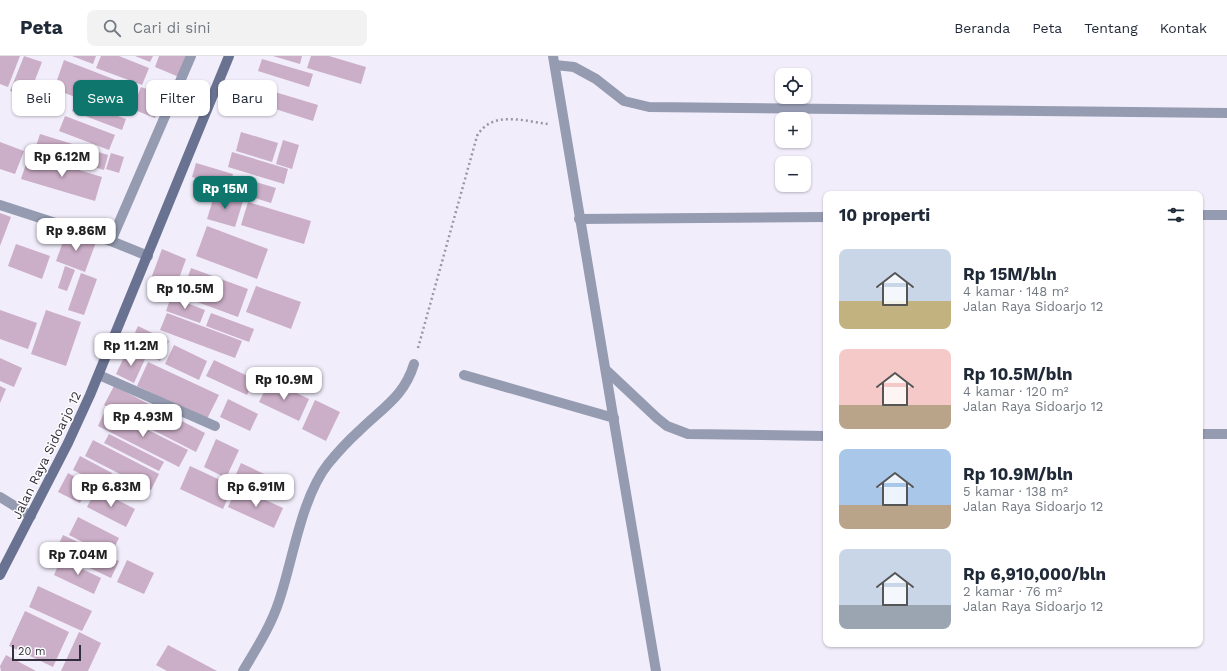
<!DOCTYPE html>
<html lang="id">
<head>
<meta charset="utf-8">
<style>
	:root { --surface:#fff; --page:#f2f2f3; --text:#1f2937; --muted:#747a83; --line:#e0e1e3; --accent:#0f766e }
	body { margin:0; font-family:"Work Sans",sans-serif; background:var(--page); color:var(--text); height:100vh; display:flex; flex-direction:column; font-size:15px; white-space:nowrap }
	* { box-sizing:border-box; margin:0 }
	p { font-size:13px; color:var(--muted) }
	.icon { flex:none; width:22px; height:22px; fill:none; stroke:currentColor; stroke-width:2; stroke-linecap:round; stroke-linejoin:round }
	.map { position:relative; flex:1; overflow:hidden }
	.panel { position:absolute; left:823px; top:135px; width:380px; height:456px; display:flex; flex-direction:column; background:var(--surface); border-radius:8px; box-shadow:0 1px 3px #0004 }
	.panel>* { flex:none }
	.guide { position:absolute; left:12px; top:24px; width:380px; height:36px; display:flex; gap:8px }
	.tools { position:absolute; left:775px; top:12px; display:grid; gap:8px }
	.tools a { display:grid; place-items:center; width:36px; height:36px; border-radius:8px; background:var(--surface); box-shadow:0 1px 3px #0004; font-size:20px }
	.scale { position:absolute; left:12px; bottom:10px; width:69px; box-sizing:border-box; padding-left:4px; border:2px solid #332e3b; border-top:0; font-size:11px; line-height:14px; white-space:nowrap; color:#332e3b; -webkit-text-stroke:3px #fdfdfd; paint-order:stroke }
	.price { position:absolute; translate:-50% -34px; padding:0 9px; border-radius:8px; background:#fff; color:#222; font-size:13px; line-height:26px; filter:drop-shadow(0 1px 2px #0008) }
	.price::after { content:''; position:absolute; left:50%; top:24px; width:12px; height:9px; margin-left:-6px; background:inherit; clip-path:polygon(0 0,100% 0,50% 100%) }
	.price.active { background:var(--accent); color:#fff }
	ul { padding:0; list-style:none }
	li { display:flex; align-items:center; gap:12px; height:100px; padding:0 16px }
	li span { display:grid; place-items:center; flex:none; width:112px; height:80px; border-radius:8px; color:#555 }
	li>.icon { margin-inline-start:auto }
	span .icon { width:48px; height:48px; fill:#fffc; stroke-width:1 }
	li b { font-size:17px }
	h2 { display:flex; justify-content:space-between; align-items:center; height:48px; padding:0 16px; font-size:17px }
	.chip { padding:0 14px; border-radius:8px; background:var(--surface); box-shadow:0 1px 3px #0004; font-size:14px; line-height:36px }
	.chip.active { background:var(--accent); color:#fff }
	header { display:flex; align-items:center; gap:24px; box-sizing:border-box; height:56px; padding:0 20px; background:var(--surface); border-bottom:1px solid var(--line) }
	header strong { font-size:19px }
	nav { display:flex; gap:22px; margin-inline-start:auto; font-size:14px }
	.search { width:280px; height:36px; background:var(--page); display:flex; align-items:center; gap:10px; box-sizing:border-box; padding:0 14px; border-radius:8px; color:var(--muted); font-size:15px }
	.map>svg:first-child { display:block }
	.building { fill:#cbaec7 }
	.lines { fill:none; stroke-linecap:round; stroke-linejoin:round }
	.path { stroke:#9b96a4; stroke-width:2.5; stroke-dasharray:2 3; stroke-linecap:butt }
	.minor { stroke:#959bb1; stroke-width:10 }
	.secondary { stroke:#697291; stroke-width:10 }
	.labels { text-anchor:middle; stroke-width:3; stroke-linejoin:round; paint-order:stroke }
	.street-label { font-size:13px; fill:#332e3b; stroke:#fdfdfd }
</style>
</head>
<body>
<header>
<strong>Peta</strong>
<div class="search"><svg class="icon" aria-label="search" viewBox="0 0 24 24"><circle cx="10" cy="10" r="6"/><path d="M15 15l6 6"/></svg>Cari di sini</div>
<nav><a>Beranda</a><a>Peta</a><a>Tentang</a><a>Kontak</a></nav>
</header>
<div class="map">
<svg width="1227" height="615" viewBox="0 0 1227 615">
	<rect width="100%" height="100%" fill="#f2edfb"/>
	<!-- building -->
	<g class="building">
		<path d="M 0,0 L 20,0 L 8,31 L 0,28 Z"/>
		<path d="M 24,0 L 42,6 L 28,42 L 10,35 Z"/>
		<path d="M 72,0 L 96,0 L 93,8 Z"/>
		<path d="M 101,0 L 119,0 L 149,12 L 142,29 L 96,12 Z"/>
		<path d="M 135,0 L 153,0 L 150,6 Z"/>
		<path d="M 159,0 L 187,0 L 179,21 L 155,11 Z"/>
		<path d="M 273,0 L 302,0 L 300,8 Z"/>
		<path d="M 311,0 L 329,0 L 366,11 L 361,28 L 307,12 Z"/>
		<path d="M 262,3 L 313,18 L 309,31 L 258,15 Z"/>
		<path d="M 64,4 L 134,31 L 123,59 L 54,33 Z"/>
		<path d="M 255,30 L 318,49 L 313,65 L 250,45 Z"/>
		<path d="M 141,31 L 164,39 L 155,62 L 132,53 Z"/>
		<path d="M 76,45 L 126,63 L 122,74 L 72,55 Z"/>
		<path d="M 65,60 L 115,79 L 109,94 L 59,75 Z"/>
		<path d="M 241,76 L 278,87 L 272,106 L 236,95 Z"/>
		<path d="M 40,78 L 108,99 L 104,114 L 35,93 Z"/>
		<path d="M 283,84 L 299,89 L 292,113 L 276,108 Z"/>
		<path d="M 0,86 L 24,95 L 15,118 L 0,113 Z"/>
		<path d="M 232,96 L 288,113 L 284,128 L 228,111 Z"/>
		<path d="M 111,97 L 124,101 L 119,117 L 106,113 Z"/>
		<path d="M 29,99 L 102,121 L 95,145 L 21,123 Z"/>
		<path d="M 196,107 L 233,118 L 229,131 L 192,121 Z"/>
		<path d="M 239,121 L 276,132 L 271,147 L 235,136 Z"/>
		<path d="M 215,137 L 243,145 L 235,171 L 207,163 Z"/>
		<path d="M 248,146 L 311,165 L 304,188 L 241,169 Z"/>
		<path d="M 0,157 L 11,161 L 0,190 Z"/>
		<path d="M 207,170 L 268,193 L 257,223 L 196,200 Z"/>
		<path d="M 67,175 L 96,186 L 85,216 L 56,205 Z"/>
		<path d="M 16,188 L 50,200 L 42,223 L 8,210 Z"/>
		<path d="M 162,193 L 186,203 L 174,236 L 149,228 Z"/>
		<path d="M 65,210 L 75,214 L 67,235 L 58,232 Z"/>
		<path d="M 191,212 L 248,233 L 238,261 L 181,240 Z"/>
		<path d="M 81,217 L 97,223 L 84,259 L 68,254 Z"/>
		<path d="M 256,230 L 301,246 L 291,273 L 246,256 Z"/>
		<path d="M 171,241 L 205,254 L 200,267 L 166,255 Z"/>
		<path d="M 0,254 L 37,267 L 28,293 L 0,283 Z"/>
		<path d="M 46,254 L 81,266 L 66,310 L 31,298 Z"/>
		<path d="M 167,257 L 242,285 L 235,302 L 160,274 Z"/>
		<path d="M 211,257 L 254,273 L 249,286 L 206,270 Z"/>
		<path d="M 138,270 L 169,285 L 160,305 L 129,290 Z"/>
		<path d="M 174,289 L 207,305 L 199,324 L 165,308 Z"/>
		<path d="M 127,295 L 145,303 L 134,327 L 116,318 Z"/>
		<path d="M 0,302 L 22,312 L 14,331 L 0,325 Z"/>
		<path d="M 214,304 L 254,323 L 247,339 L 206,320 Z"/>
		<path d="M 148,306 L 219,339 L 207,363 L 137,330 Z"/>
		<path d="M 270,324 L 309,343 L 299,365 L 259,346 Z"/>
		<path d="M 0,330 L 6,333 L 0,347 Z"/>
		<path d="M 114,330 L 205,377 L 196,396 L 104,349 Z"/>
		<path d="M 228,343 L 258,358 L 250,375 L 220,361 Z"/>
		<path d="M 315,344 L 340,356 L 326,385 L 302,373 Z"/>
		<path d="M 106,353 L 188,394 L 179,411 L 98,370 Z"/>
		<path d="M 109,378 L 164,406 L 159,415 L 104,387 Z"/>
		<path d="M 216,383 L 239,394 L 226,422 L 204,411 Z"/>
		<path d="M 93,384 L 159,418 L 151,434 L 85,400 Z"/>
		<path d="M 80,400 L 112,417 L 105,430 L 73,414 Z"/>
		<path d="M 241,407 L 277,424 L 269,442 L 233,425 Z"/>
		<path d="M 190,410 L 233,430 L 223,453 L 180,433 Z"/>
		<path d="M 68,417 L 89,428 L 80,447 L 58,436 Z"/>
		<path d="M 237,431 L 283,452 L 274,472 L 228,451 Z"/>
		<path d="M 96,433 L 135,453 L 126,471 L 87,451 Z"/>
		<path d="M 78,461 L 119,482 L 110,500 L 69,479 Z"/>
		<path d="M 63,479 L 119,505 L 111,522 L 55,496 Z"/>
		<path d="M 61,503 L 101,522 L 94,538 L 54,519 Z"/>
		<path d="M 127,504 L 154,517 L 144,538 L 117,526 Z"/>
		<path d="M 38,530 L 92,555 L 82,575 L 29,551 Z"/>
		<path d="M 25,555 L 69,576 L 53,611 L 9,590 Z"/>
		<path d="M 79,576 L 101,587 L 88,615 L 61,615 Z"/>
		<path d="M 168,589 L 217,615 L 167,615 L 156,609 Z"/>
		<path d="M 6,599 L 36,615 L 1,615 L 0,610 Z"/>
	</g>
	<g class="lines">
		<!-- path -->
		<path class="path" d="M 418,292 L 477,80 C 492,54 523,65 548,68"/>
		<!-- minor -->
		<g class="minor">
			<path d="M 553,0 C 586,205 622,410 656,615"/>
			<path d="M 555,9 L 574,11 L 596,23 L 624,45 L 649,51 L 1227,57"/>
			<path d="M 0,149 L 111,185 L 148,200"/>
			<path d="M 1200,159 L 1227,159"/>
			<path d="M 579,163 L 826,161"/>
			<path d="M 111,185 L 191,0"/>
			<path d="M 606,314 L 657,362 L 667,370 L 688,378 L 826,380"/>
			<path d="M 99,319 L 215,370"/>
			<path d="M 464,319 L 614,362"/>
			<path d="M 1200,378 L 1227,378"/>
			<path d="M 0,441 L 31,460"/>
			<path d="M 243,615 C 256,593 271,570 279,545 C 293,504 301,442 328,408 C 337,397 348,385 359,375 C 382,352 404,341 414,308"/>
		</g>
		<!-- secondary -->
		<path class="secondary" d="M 0,519 L 68,387 L 90,339 L 229,0"/>
	</g>
	<g class="labels">
		<!-- street labels -->
		<g class="street-label">
			<text transform="translate(46 399) rotate(-64)" y="5">Jalan Raya Sidoarjo 12</text>
		</g>
	</g>
</svg>
<div class="tools">
<a><svg class="icon" aria-label="locate" viewBox="0 0 24 24"><circle cx="12" cy="12" r="6"/><path d="M12 2v4M12 18v4M2 12h4M18 12h4"/></svg></a>
<a>+</a>
<a>−</a>
</div>
<div class="scale">20 m</div>
<b class="price" style="left:62px;top:122px">Rp 6.12M</b>
<b class="price active" style="left:225px;top:154px">Rp 15M</b>
<b class="price" style="left:76px;top:196px">Rp 9.86M</b>
<b class="price" style="left:185px;top:254px">Rp 10.5M</b>
<b class="price" style="left:131px;top:311px">Rp 11.2M</b>
<b class="price" style="left:284px;top:345px">Rp 10.9M</b>
<b class="price" style="left:143px;top:382px">Rp 4.93M</b>
<b class="price" style="left:111px;top:452px">Rp 6.83M</b>
<b class="price" style="left:256px;top:452px">Rp 6.91M</b>
<b class="price" style="left:78px;top:520px">Rp 7.04M</b>
<div class="guide">
<a class="chip">Beli</a>
<a class="chip active">Sewa</a>
<a class="chip">Filter</a>
<a class="chip">Baru</a>
</div>
<section class="panel">
<h2>10 properti<svg class="icon" aria-label="filters" viewBox="0 0 24 24"><path d="M4 7h16M4 17h16"/><circle cx="9" cy="7" r="2"/><circle cx="15" cy="17" r="2"/></svg></h2>
<ul>
<li><span style="background:linear-gradient(#c9d6e8 65%,#c2b280 0)"><svg class="icon" aria-label="home" viewBox="0 0 24 24"><path d="M3 11l9-7 9 7M6 9v11h12V9"/></svg></span><div><b>Rp 15M/bln</b><p>4 kamar · 148 m²</p><p>Jalan Raya Sidoarjo 12</p></div></li>
<li><span style="background:linear-gradient(#f6c9c9 70%,#b9a48a 0)"><svg class="icon" aria-label="home" viewBox="0 0 24 24"><path d="M3 11l9-7 9 7M6 9v11h12V9"/></svg></span><div><b>Rp 10.5M/bln</b><p>4 kamar · 120 m²</p><p>Jalan Raya Sidoarjo 12</p></div></li>
<li><span style="background:linear-gradient(#a9c7e8 70%,#b9a48a 0)"><svg class="icon" aria-label="home" viewBox="0 0 24 24"><path d="M3 11l9-7 9 7M6 9v11h12V9"/></svg></span><div><b>Rp 10.9M/bln</b><p>5 kamar · 138 m²</p><p>Jalan Raya Sidoarjo 12</p></div></li>
<li><span style="background:linear-gradient(#c9d6e8 70%,#9aa5b1 0)"><svg class="icon" aria-label="home" viewBox="0 0 24 24"><path d="M3 11l9-7 9 7M6 9v11h12V9"/></svg></span><div><b>Rp 6,910,000/bln</b><p>2 kamar · 76 m²</p><p>Jalan Raya Sidoarjo 12</p></div></li>
</ul>
</section>
</div>
</body>
</html>
